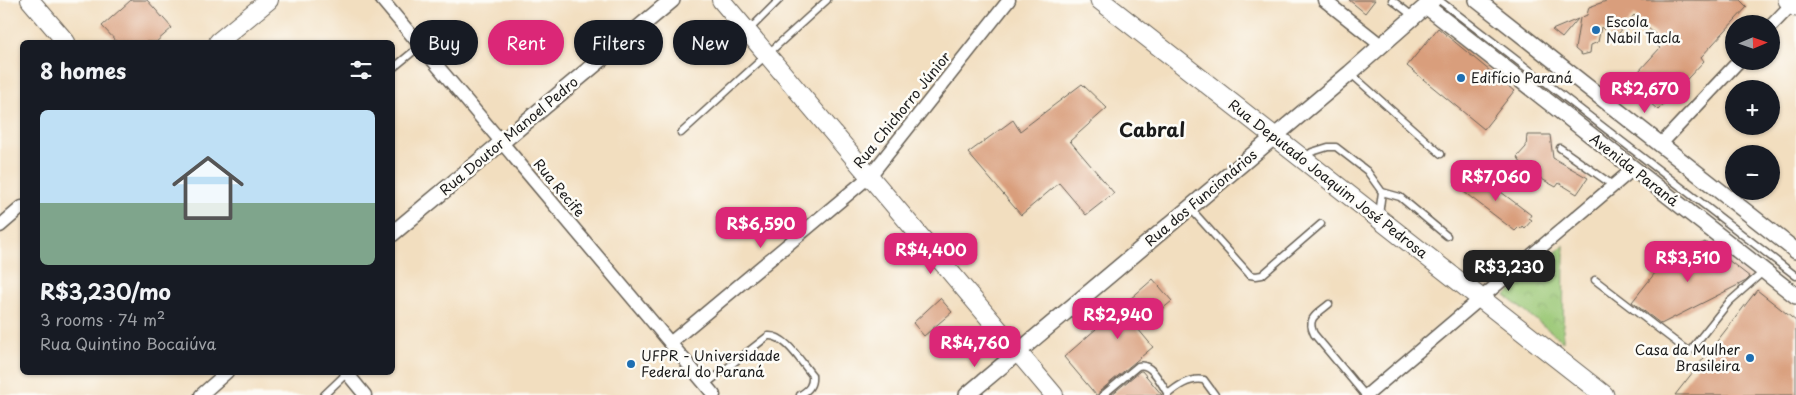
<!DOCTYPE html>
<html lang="en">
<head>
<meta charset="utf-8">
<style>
	:root { --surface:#171b24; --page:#242831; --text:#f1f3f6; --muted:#9ea1a6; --line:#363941; --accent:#db2777 }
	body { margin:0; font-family:"Playpen Sans",sans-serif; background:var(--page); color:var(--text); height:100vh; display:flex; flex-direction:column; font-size:19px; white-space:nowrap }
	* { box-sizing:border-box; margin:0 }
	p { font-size:16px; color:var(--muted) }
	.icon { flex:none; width:28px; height:28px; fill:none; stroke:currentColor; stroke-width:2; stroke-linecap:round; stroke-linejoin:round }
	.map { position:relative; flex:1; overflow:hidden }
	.side { position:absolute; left:20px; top:40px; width:375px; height:335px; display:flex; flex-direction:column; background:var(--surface); border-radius:8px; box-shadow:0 1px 4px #0004 }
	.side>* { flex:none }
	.banner { position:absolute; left:410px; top:20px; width:475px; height:45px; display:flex; gap:10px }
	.needle { width:32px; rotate:88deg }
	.buttons { position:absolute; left:1725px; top:15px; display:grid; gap:10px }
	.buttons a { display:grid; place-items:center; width:55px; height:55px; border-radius:50%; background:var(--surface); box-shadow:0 1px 4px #0004; font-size:25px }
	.price { position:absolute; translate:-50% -42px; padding:0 11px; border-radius:10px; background:var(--accent); color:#fff; font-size:16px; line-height:32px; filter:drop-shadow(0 1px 2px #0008) }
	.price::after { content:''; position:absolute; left:50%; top:30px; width:15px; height:11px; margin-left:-8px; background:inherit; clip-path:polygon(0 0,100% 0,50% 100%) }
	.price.selected { background:#222; color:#fff }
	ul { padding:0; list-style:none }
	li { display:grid; align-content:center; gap:10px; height:265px; padding:0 20px }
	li+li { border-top:1px solid var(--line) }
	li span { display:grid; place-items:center; height:155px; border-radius:8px; color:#555 }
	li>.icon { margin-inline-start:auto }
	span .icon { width:90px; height:90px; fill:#fffc; stroke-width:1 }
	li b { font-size:21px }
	h2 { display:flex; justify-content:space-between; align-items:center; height:60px; padding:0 20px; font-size:21px }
	.tag { padding:0 18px; border-radius:22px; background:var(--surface); box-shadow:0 1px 4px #0004; font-size:18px; line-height:45px }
	.tag.selected { background:var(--accent); color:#fff }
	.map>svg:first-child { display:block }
	.park { fill:url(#park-crowns); stroke:#5b7248 }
	.building { fill:#d99e7c }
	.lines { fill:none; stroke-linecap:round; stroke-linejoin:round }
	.service-casing { stroke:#676055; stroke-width:9 }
	.minor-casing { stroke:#676055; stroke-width:15 }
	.tertiary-casing { stroke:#676055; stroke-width:18 }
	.secondary-casing { stroke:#676055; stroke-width:20 }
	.primary-casing { stroke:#676055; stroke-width:21 }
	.service { stroke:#fff; stroke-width:6 }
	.minor { stroke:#fff; stroke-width:12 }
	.tertiary { stroke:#fff; stroke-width:15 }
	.secondary { stroke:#fff; stroke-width:18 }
	.primary { stroke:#fff; stroke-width:19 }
	.poi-dot { fill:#1f6fb2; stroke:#fdfcf7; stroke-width:2 }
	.labels { text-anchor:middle; stroke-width:5; stroke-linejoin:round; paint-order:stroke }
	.poi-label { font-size:14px; fill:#1c1c1c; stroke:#fdfcf7; text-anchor:start }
	.street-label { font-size:14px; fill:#1c1c1c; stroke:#fdfcf7 }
	.district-label { font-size:19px; font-weight:bold; fill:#1c1c1c; stroke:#fdfcf7 }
</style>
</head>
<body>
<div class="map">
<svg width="1796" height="395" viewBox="0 0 1796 395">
	<defs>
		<pattern id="park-crowns" width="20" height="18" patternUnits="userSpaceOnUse" patternTransform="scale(1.25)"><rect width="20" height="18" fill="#9ac775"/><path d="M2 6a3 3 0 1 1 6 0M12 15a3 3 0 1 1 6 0" fill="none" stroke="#84aa65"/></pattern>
	</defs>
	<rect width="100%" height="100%" fill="#fdfcf7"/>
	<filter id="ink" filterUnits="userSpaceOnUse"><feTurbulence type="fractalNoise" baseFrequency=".02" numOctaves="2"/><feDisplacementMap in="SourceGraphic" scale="10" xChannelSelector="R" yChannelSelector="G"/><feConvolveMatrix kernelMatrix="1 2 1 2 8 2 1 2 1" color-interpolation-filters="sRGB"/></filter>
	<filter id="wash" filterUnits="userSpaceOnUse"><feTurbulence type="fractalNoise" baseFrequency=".0096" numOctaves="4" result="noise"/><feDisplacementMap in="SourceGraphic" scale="20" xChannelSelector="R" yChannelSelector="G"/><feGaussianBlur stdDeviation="1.12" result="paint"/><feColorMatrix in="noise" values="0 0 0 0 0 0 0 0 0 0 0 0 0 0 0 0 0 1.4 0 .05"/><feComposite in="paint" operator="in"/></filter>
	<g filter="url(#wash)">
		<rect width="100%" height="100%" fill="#f2debf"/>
		<!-- park -->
		<path class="park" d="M 1564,245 L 1564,256 L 1563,341 L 1505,296 Z"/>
		<g id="blocks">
			<!-- building -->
			<g class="building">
				<path d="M 131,0 L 147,0 L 172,28 L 156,42 L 117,42 L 102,26 Z"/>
				<path d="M 1349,0 L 1375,0 L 1365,13 Z"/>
				<path d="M 1609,0 L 1740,0 L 1747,7 L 1701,57 L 1704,61 L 1658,110 L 1628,83 L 1660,48 L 1653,42 L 1658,37 L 1634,15 L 1614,39 L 1601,27 L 1598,42 L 1591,45 L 1590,53 L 1582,55 L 1575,49 L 1580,18 L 1587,15 L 1589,7 Z"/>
				<path d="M 1578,19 L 1562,38 L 1552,30 Z"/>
				<path d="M 1438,28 L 1514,91 L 1484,129 L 1407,66 Z"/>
				<path d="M 1082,84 L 1107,108 L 1070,141 L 1114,193 L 1086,215 L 1059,183 L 1021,215 L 968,153 L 1013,120 L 1020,131 Z"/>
				<path d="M 1527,135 L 1550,135 L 1553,158 L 1588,178 L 1577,194 L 1559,183 L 1556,187 L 1538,177 L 1531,178 L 1517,157 L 1526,147 Z"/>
				<path d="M 1470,172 L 1473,174 L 1475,172 L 1531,215 L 1529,218 L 1532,220 L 1525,228 L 1523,226 L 1521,229 L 1519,227 L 1515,231 L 1464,192 L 1467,187 L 1465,185 L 1467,183 L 1463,180 Z"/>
				<path d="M 1705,242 L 1750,277 L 1746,281 L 1661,324 L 1632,302 L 1655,273 Z"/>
				<path d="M 1153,279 L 1172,301 L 1138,329 L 1153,347 L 1100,391 L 1098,395 L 1096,395 L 1064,357 Z"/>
				<path d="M 1757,290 L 1796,321 L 1796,395 L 1675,395 Z"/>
				<path d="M 940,298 L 952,312 L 924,336 L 913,323 Z"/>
				<path d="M 1140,371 L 1142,371 L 1162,395 L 1111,395 Z"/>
			</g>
		</g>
	</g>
	<g filter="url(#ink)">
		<use href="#blocks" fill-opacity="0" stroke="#676055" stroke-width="1"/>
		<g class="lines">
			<defs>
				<g id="service">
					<path d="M 1392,0 L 1414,17"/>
					<path d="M 1439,0 L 1796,276"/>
					<path d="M 748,31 L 779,0"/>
					<path d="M 392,69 L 420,46"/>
					<path d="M 1350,73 L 1441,154"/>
					<path d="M 681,133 L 827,0"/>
					<path d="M 1560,148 L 1614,186"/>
					<path d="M 1305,158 L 1312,152 L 1328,147 L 1336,147 L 1367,171 L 1382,192 L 1379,215"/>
					<path d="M 1382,192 L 1400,197 L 1447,236"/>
					<path d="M 1190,208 L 1250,275 L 1256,276 L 1262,275 L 1321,224"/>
					<path d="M 1595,280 L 1689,352 L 1729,302 L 1763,272"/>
					<path d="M 1329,304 C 1317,314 1306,318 1314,334 L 1365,395"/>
					<path d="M 705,385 L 768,336 C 785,334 801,362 812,375 C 813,385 809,390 800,395"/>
					<path d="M 324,395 L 347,373"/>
					<path d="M 1103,395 L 1138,366 C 1152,362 1161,384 1168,394"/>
					<path d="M 1167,395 C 1177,386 1191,377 1204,380 L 1215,395"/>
				</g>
				<g id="minor">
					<path d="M 382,0 L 714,395"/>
					<path d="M 1324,0 L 1382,46"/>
					<path d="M 1771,26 L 1792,4"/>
					<path d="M 1660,145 L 1739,61"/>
					<path d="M 0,226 L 22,207"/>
					<path d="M 670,343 L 870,176 L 1009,0"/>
					<path d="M 346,372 L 365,395"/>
					<path d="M 201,395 L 227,372"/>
					<path d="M 1367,395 L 1633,169"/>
				</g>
				<g id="tertiary">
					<path d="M 1477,0 L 1796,251"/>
					<path d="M 1426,6 L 1796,296"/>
					<path d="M 392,234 L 672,0"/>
					<path d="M 967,395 L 1350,73 L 1433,0"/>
				</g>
				<g id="secondary">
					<path d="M 30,0 L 66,42"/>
					<path d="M 721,0 L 1054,395"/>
					<path d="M 218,42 L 269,0"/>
				</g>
				<g id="primary">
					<path d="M 1100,0 L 1604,395"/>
					<path d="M 1788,0 L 1796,7"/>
				</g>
			</defs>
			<!-- service casing -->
			<use href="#service" class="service-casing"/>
			<!-- minor casing -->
			<use href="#minor" class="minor-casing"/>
			<!-- tertiary casing -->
			<use href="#tertiary" class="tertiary-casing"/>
			<!-- secondary casing -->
			<use href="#secondary" class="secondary-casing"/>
			<!-- primary casing -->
			<use href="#primary" class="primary-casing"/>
			<!-- service -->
			<use href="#service" class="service"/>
			<!-- minor -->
			<use href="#minor" class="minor"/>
			<!-- tertiary -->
			<use href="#tertiary" class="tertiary"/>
			<!-- secondary -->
			<use href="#secondary" class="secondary"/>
			<!-- primary -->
			<use href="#primary" class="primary"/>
		</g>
	</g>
	<!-- markers -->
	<g class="poi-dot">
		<circle cx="1596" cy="30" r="5"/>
		<circle cx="1461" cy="78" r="5"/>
		<circle cx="1750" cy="358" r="5"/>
		<circle cx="631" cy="364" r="5"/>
	</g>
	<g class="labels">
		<!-- poi labels -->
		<g class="poi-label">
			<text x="1606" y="27">Escola<tspan x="1606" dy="16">Nabil Tacla</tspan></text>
			<text x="1471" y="83">Edifício Paraná</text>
			<text x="1740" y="355" text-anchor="end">Casa da Mulher<tspan x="1740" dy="16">Brasileira</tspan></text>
			<text x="641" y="361">UFPR - Universidade<tspan x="641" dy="16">Federal do Paraná</tspan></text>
		</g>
		<!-- street labels -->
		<g class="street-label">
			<text transform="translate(902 110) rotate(-51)" y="5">Rua Chichorro Júnior</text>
			<text transform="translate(509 136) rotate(-40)" y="5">Rua Doutor Manoel Pedro</text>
			<text transform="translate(1634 170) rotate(38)" y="5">Avenida Paraná</text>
			<text transform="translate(1328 179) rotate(38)" y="5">Rua Deputado Joaquim José Pedrosa</text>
			<text transform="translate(559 188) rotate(50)" y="5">Rua Recife</text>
			<text transform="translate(1201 198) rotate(-40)" y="5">Rua dos Funcionários</text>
		</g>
		<!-- district labels -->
		<g class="district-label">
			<text x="1152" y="137">Cabral</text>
		</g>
	</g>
</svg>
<div class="buttons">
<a><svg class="needle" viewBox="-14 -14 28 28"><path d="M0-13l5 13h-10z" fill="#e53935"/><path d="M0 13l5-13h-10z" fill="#9ea1a6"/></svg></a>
<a>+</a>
<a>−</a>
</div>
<b class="price" style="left:1645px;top:114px">R$2,670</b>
<b class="price" style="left:1496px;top:202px">R$7,060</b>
<b class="price" style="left:761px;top:249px">R$6,590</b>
<b class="price" style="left:931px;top:275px">R$4,400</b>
<b class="price" style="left:1688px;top:283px">R$3,510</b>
<b class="price selected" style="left:1509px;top:292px">R$3,230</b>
<b class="price" style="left:1118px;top:340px">R$2,940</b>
<b class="price" style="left:975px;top:368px">R$4,760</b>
<div class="banner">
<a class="tag">Buy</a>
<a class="tag selected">Rent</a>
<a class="tag">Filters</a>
<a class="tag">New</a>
</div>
<section class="side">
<h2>8 homes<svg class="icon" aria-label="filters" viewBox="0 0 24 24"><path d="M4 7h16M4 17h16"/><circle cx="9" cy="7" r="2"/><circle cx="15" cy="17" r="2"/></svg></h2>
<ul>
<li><span style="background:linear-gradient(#bfe0f5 60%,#7fa58c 0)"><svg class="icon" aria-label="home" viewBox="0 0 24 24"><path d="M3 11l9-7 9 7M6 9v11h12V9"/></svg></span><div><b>R$3,230/mo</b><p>3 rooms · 74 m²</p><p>Rua Quintino Bocaiúva</p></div></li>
</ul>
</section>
</div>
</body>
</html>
